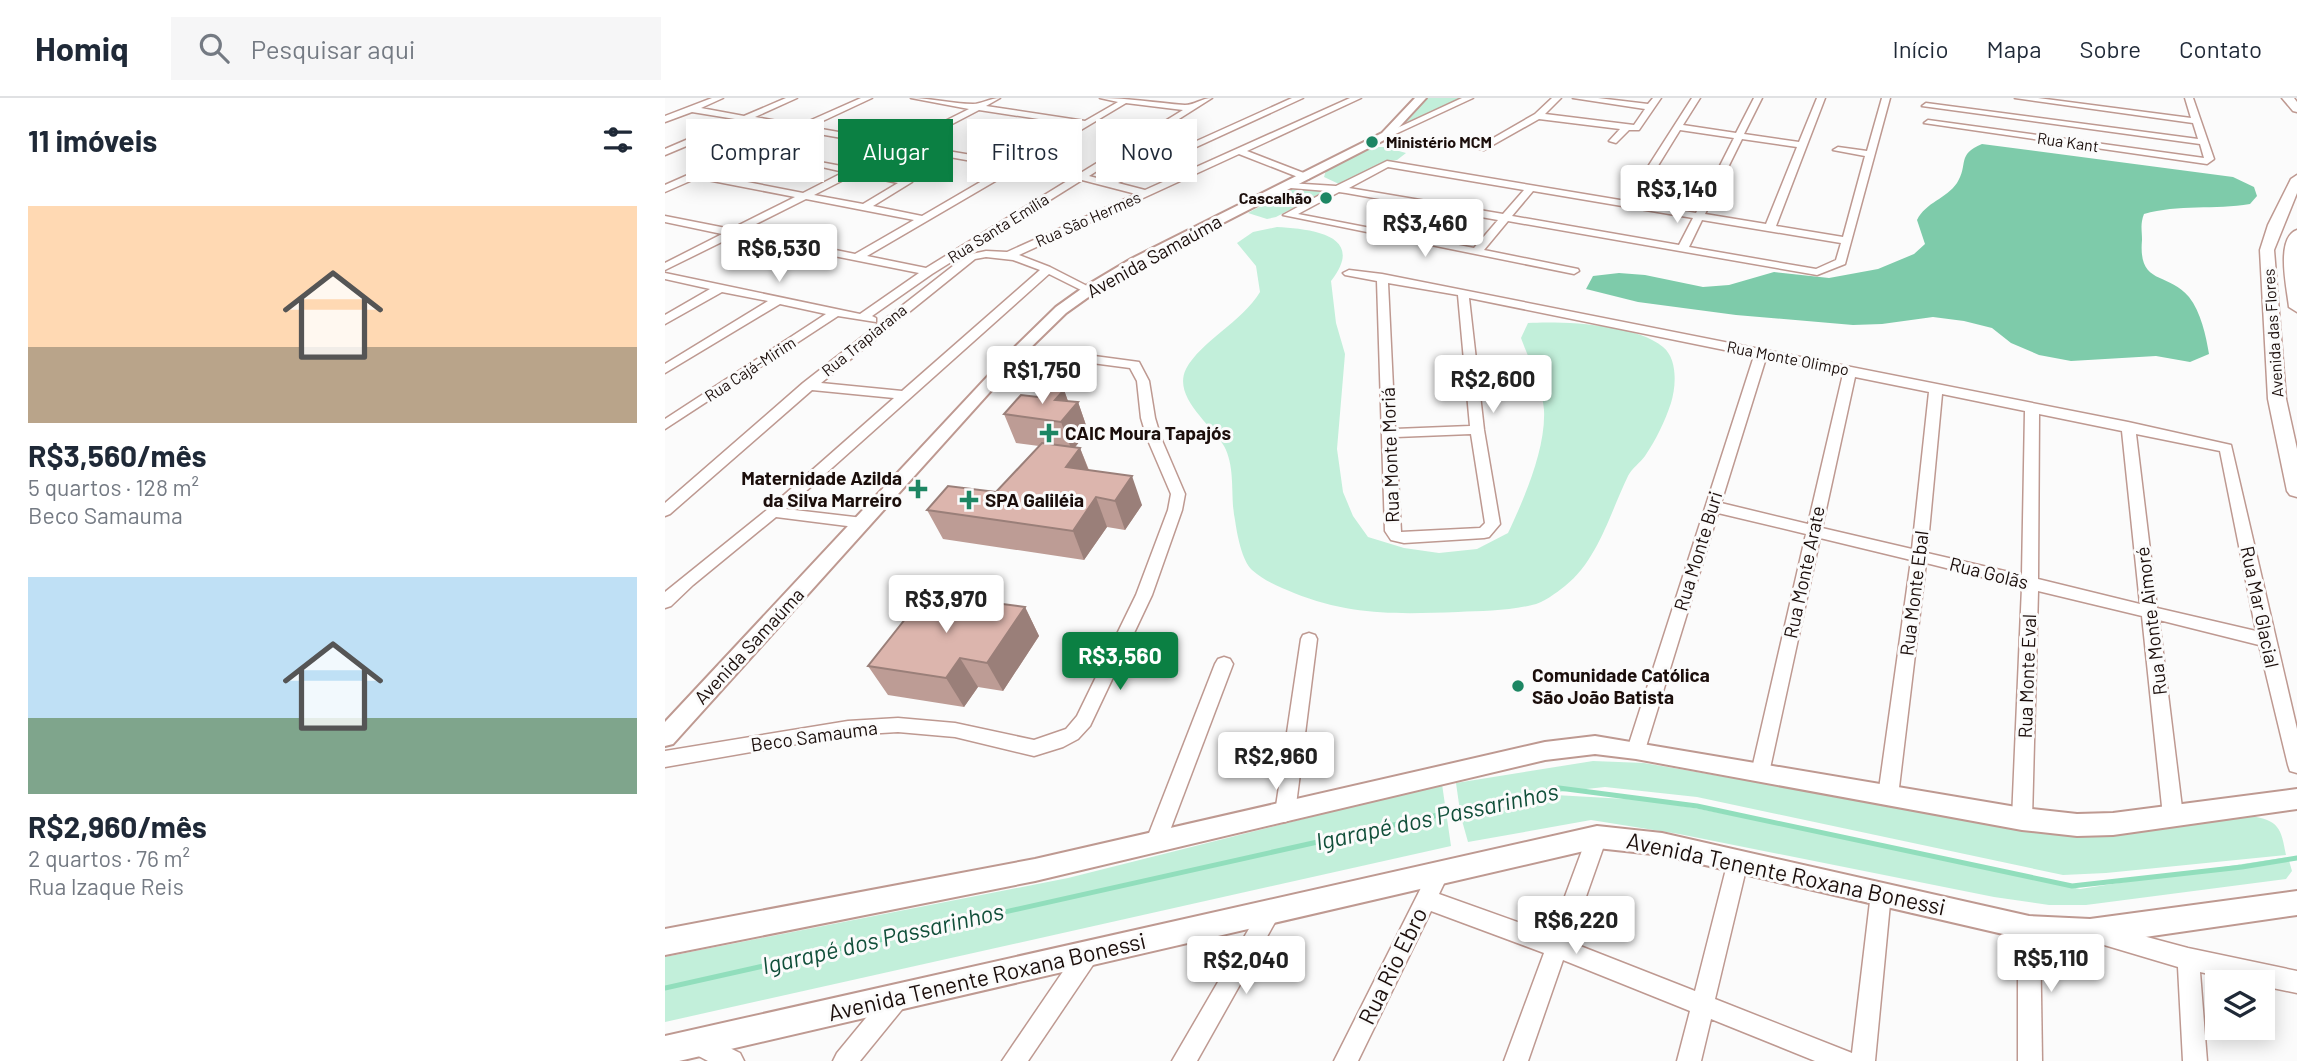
<!DOCTYPE html>
<html lang="pt">
<head>
<meta charset="utf-8">
<style>
	:root { --surface:#fff; --page:#f6f6f7; --text:#1f2937; --muted:#747a83; --line:#e0e1e3; --accent:#0b8043 }
	body { margin:0; font-family:Barlow,sans-serif; background:var(--page); color:var(--text); height:100vh; display:flex; flex-direction:column; font-size:26px; white-space:nowrap }
	* { box-sizing:border-box; margin:0 }
	p { font-size:23px; color:var(--muted) }
	.icon { flex:none; width:38px; height:38px; fill:none; stroke:currentColor; stroke-width:2; stroke-linecap:round; stroke-linejoin:round }
	.map { position:relative; flex:1; overflow:hidden }
	.side { display:flex; flex-direction:column; background:var(--surface); width:665px }
	.side>* { flex:none }
	.top-card { position:absolute; left:21px; top:21px; width:665px; height:63px; display:flex; gap:14px }
	.buttons { position:absolute; left:1540px; top:872px; display:grid; gap:14px }
	.buttons a { display:grid; place-items:center; width:70px; height:70px; border-radius:0px; background:var(--surface); box-shadow:0 4px 18px #0003; font-size:35px }
	.price { position:absolute; translate:-50% -60px; padding:0 16px; border-radius:7px; background:#fff; color:#222; font-size:23px; line-height:46px; filter:drop-shadow(0 2px 4px #0008) }
	.price::after { content:''; position:absolute; left:50%; top:42px; width:21px; height:16px; margin-left:-10px; background:inherit; clip-path:polygon(0 0,100% 0,50% 100%) }
	.price.active { background:var(--accent); color:#fff }
	ul { padding:0; list-style:none }
	li { display:grid; align-content:center; gap:14px; height:371px; padding:0 28px }
	li span { display:grid; place-items:center; height:217px; border-radius:0px; color:#555 }
	li>.icon { margin-inline-start:auto }
	span .icon { width:126px; height:126px; fill:#fffc; stroke-width:1 }
	li b { font-size:30px }
	h2 { display:flex; justify-content:space-between; align-items:center; height:84px; padding:0 28px; font-size:30px }
	.pill { padding:0 24px; border-radius:0px; background:var(--surface); box-shadow:0 4px 18px #0003; font-size:24px; line-height:63px }
	.pill.active { background:var(--accent); color:#fff }
	header { display:flex; align-items:center; gap:42px; box-sizing:border-box; height:98px; padding:0 35px; background:var(--surface); border-bottom:2px solid var(--line) }
	header strong { font-size:33px }
	nav { display:flex; gap:38px; margin-inline-start:auto; font-size:24px }
	.search { width:490px; height:63px; background:var(--page); display:flex; align-items:center; gap:18px; box-sizing:border-box; padding:0 24px; border-radius:0px; color:var(--muted); font-size:26px }
	main { display:flex; flex:1; min-height:0 }
	.map>svg:first-child { display:block }
	.green { fill:#c2efda }
	.forest { fill:#7ecbaa }
	.lines { fill:none; stroke-linecap:round; stroke-linejoin:round }
	.stream { stroke:#91debc; stroke-width:5 }
	.minor-casing { stroke:#be9991; stroke-width:3 }
	.tertiary-casing { stroke:#be9991; stroke-width:4 }
	.secondary-casing { stroke:#be9991; stroke-width:3 }
	.minor { fill:#fff; fill-rule:evenodd }
	.tertiary { fill:#fff; fill-rule:evenodd }
	.secondary { fill:#fff; fill-rule:evenodd }
	.wall { fill:#bd9c95 }
	.shaded-wall { fill:#9a7f79 }
	.building { fill:#dcb5ad; stroke:#9a7f79; stroke-width:2 }
	.poi-dot { fill:#1d8663; stroke:#fbfbfb; stroke-width:2.5 }
	.labels { text-anchor:middle; stroke-width:6; stroke-linejoin:round; paint-order:stroke }
	.far-poi-label { font-size:16px; font-weight:bold; fill:#1b0e0b; stroke:#fbfbfb; text-anchor:start }
	.far-street-label { font-size:16px; fill:#1b0e0b; stroke:#fbfbfb }
	.street-label { font-size:19px; fill:#1b0e0b; stroke:#fbfbfb }
	.poi-label { font-size:19px; font-weight:bold; fill:#1b0e0b; stroke:#fbfbfb; text-anchor:start }
	.near-street-label { font-size:23px; fill:#1b0e0b; stroke:#fbfbfb }
	.near-water-label { font-size:24px; font-style:italic; fill:#114f3a; stroke:#fbfbfb }
</style>
</head>
<body>
<header>
<strong>Homiq</strong>
<div class="search"><svg class="icon" aria-label="search" viewBox="0 0 24 24"><circle cx="10" cy="10" r="6"/><path d="M15 15l6 6"/></svg>Pesquisar aqui</div>
<nav><a>Início</a><a>Mapa</a><a>Sobre</a><a>Contato</a></nav>
</header>
<main>
<section class="side">
<h2>11 imóveis<svg class="icon" aria-label="filters" viewBox="0 0 24 24"><path d="M4 7h16M4 17h16"/><circle cx="9" cy="7" r="2"/><circle cx="15" cy="17" r="2"/></svg></h2>
<ul>
<li><span style="background:linear-gradient(#ffd9b3 65%,#b9a48a 0)"><svg class="icon" aria-label="home" viewBox="0 0 24 24"><path d="M3 11l9-7 9 7M6 9v11h12V9"/></svg></span><div><b>R$3,560/mês</b><p>5 quartos · 128 m²</p><p>Beco Samauma</p></div></li>
<li><span style="background:linear-gradient(#bfe0f5 65%,#7fa58c 0)"><svg class="icon" aria-label="home" viewBox="0 0 24 24"><path d="M3 11l9-7 9 7M6 9v11h12V9"/></svg></span><div><b>R$2,960/mês</b><p>2 quartos · 76 m²</p><p>Rua Izaque Reis</p></div></li>
</ul>
</section>
<div class="map">
<svg width="1632" height="963" viewBox="0 0 1632 963">
	<rect width="100%" height="100%" fill="#fbfbfb"/>
	<!-- green -->
	<g class="green">
		<path d="M 762,0 L 798,0 L 740,26 Z"/>
		<path d="M 707,49 L 720,49 L 741,55 L 732,62 L 718,64 L 674,86 L 659,79 L 661,72 Z"/>
		<path d="M 635,90 L 658,94 L 611,119 L 602,121 L 583,115 L 625,92 Z"/>
		<path d="M 612,129 C 647,131 702,137 666,183 L 671,225 L 680,256 L 672,351 L 678,394 L 688,418 L 703,439 L 739,450 L 774,455 L 812,451 L 843,435 C 859,401 881,351 879,312 C 878,292 863,259 856,240 L 863,225 C 898,223 971,226 998,249 C 1013,261 1011,289 1006,305 C 1000,323 991,342 980,358 C 975,365 967,370 963,378 C 945,415 933,462 900,488 C 891,495 878,505 867,507 C 843,513 817,513 793,514 C 733,516 686,518 629,495 C 615,489 599,483 587,472 C 577,463 572,436 570,422 C 565,399 571,370 559,348 C 547,327 507,299 521,271 C 536,243 577,224 595,194 L 591,168 L 572,145 L 588,134 Z"/>
		<path d="M 928,663 L 979,665 L 1401,737 L 1585,718 C 1614,722 1616,730 1621,757 L 1441,775 L 1398,777 L 1032,699 L 940,689 L 874,696 L 795,713 L 791,685 Z"/>
		<path d="M 777,686 L 786,748 L 0,924 L 0,859 L 403,780 Z"/>
		<path d="M 890,697 L 979,702 L 1029,710 L 1196,742 L 1415,791 L 1623,759 L 1627,773 L 1621,781 L 1421,807 L 1384,807 L 1329,799 L 1014,736 L 926,722 L 803,744 L 796,719 Z"/>
	</g>
	<!-- forest -->
	<path class="forest" d="M 1317,46 L 1568,79 L 1589,89 L 1592,98 L 1585,106 C 1550,112 1513,106 1479,116 C 1475,126 1477,132 1477,142 C 1473,188 1502,173 1524,199 C 1536,214 1541,238 1544,256 L 1525,264 L 1491,258 L 1406,263 L 1374,257 L 1346,245 L 1327,230 L 1299,223 L 1268,219 L 1217,226 L 1188,227 L 1071,217 L 973,204 L 921,191 L 928,178 L 954,175 L 980,177 L 1038,189 L 1064,187 L 1109,174 L 1164,180 L 1213,171 L 1249,156 L 1260,146 L 1252,122 C 1261,104 1281,101 1292,85 C 1304,66 1291,57 1317,46 Z"/>
	<g class="lines">
		<!-- stream -->
		<path class="stream" d="M 0,890 L 894,690 L 1032,708 L 1407,788 L 1577,769 L 1632,760"/>
		<defs>
			<g id="minor">
				<path d="M 47,0 L 58,0 L 36,10 L 79,18 L 121,0 L 132,0 L 90,19 L 135,27 L 196,0 L 207,0 L 145,29 L 236,45 L 304,11 L 246,0 C 267,0 287,6 308,6 C 317,6 325,0 335,0 L 321,8 L 420,23 L 453,4 L 435,0 C 464,0 491,5 520,7 C 530,7 537,0 547,0 L 424,78 L 443,83 L 627,0 L 638,0 L 453,85 L 480,92 L 685,0 L 696,0 L 582,53 L 644,77 L 644,81 L 638,81 L 574,56 L 354,157 L 385,169 L 430,192 L 420,194 L 384,176 L 121,411 L 198,420 L 205,425 L 203,429 L 198,430 L 111,419 L 28,487 L 6,508 L 0,510 L 0,494 L 103,411 L 229,300 L 147,292 L 5,416 L 0,418 L 0,405 L 138,285 L 302,157 L 321,153 L 342,154 L 471,96 L 417,82 L 267,176 L 207,218 L 211,220 L 211,224 L 173,218 L 0,331 L 0,321 L 161,216 L 115,206 L 0,275 L 0,266 L 103,203 L 57,194 L 0,226 L 0,217 L 45,191 L 0,181 L 0,175 L 195,216 L 254,175 L 69,138 L 0,172 L 0,165 L 57,136 L 0,124 L 0,118 L 66,131 L 130,99 L 32,80 L 0,94 L 0,87 L 127,31 L 81,23 L 0,57 L 0,51 L 70,21 L 27,14 L 0,24 L 0,18 ZM 461,5 L 518,12 L 414,76 L 359,66 ZM 314,12 L 413,27 L 348,64 L 247,47 ZM 137,33 L 228,49 L 187,70 L 139,61 L 139,65 L 179,74 L 138,95 L 41,76 ZM 239,51 L 341,69 L 257,118 L 208,108 L 247,84 L 198,72 ZM 351,71 L 407,80 L 261,170 L 202,158 ZM 190,76 L 233,85 L 198,106 L 149,97 ZM 141,101 L 249,122 L 190,156 L 77,133 ZM 321,159 L 348,162 L 375,172 L 237,293 L 156,285 L 310,161 Z"/>
				<path d="M 797,0 L 808,0 L 724,39 L 717,37 Z"/>
				<path d="M 887,0 L 896,0 L 880,16 L 969,27 L 980,11 L 908,0 L 933,0 L 983,6 L 988,0 L 996,0 L 974,32 L 964,32 L 951,45 L 944,43 L 955,31 L 874,21 L 819,52 L 811,50 L 870,16 Z"/>
				<path d="M 1027,0 L 1035,0 L 1018,27 L 1071,35 L 1089,0 L 1097,0 L 1079,36 L 1134,44 L 1152,0 L 1160,0 L 1111,128 L 1178,139 L 1200,58 L 1168,52 L 1173,49 L 1202,53 L 1217,0 L 1225,0 L 1180,166 L 1152,177 L 843,123 L 819,152 L 913,171 L 914,173 L 909,176 L 618,117 L 662,93 L 626,90 L 623,89 L 623,85 L 671,88 L 722,63 L 961,103 ZM 1015,32 L 1069,40 L 1031,115 L 970,105 ZM 1077,41 L 1132,49 L 1101,126 L 1040,116 ZM 723,69 L 859,92 L 838,116 L 684,90 ZM 868,93 L 1028,120 L 1014,147 L 847,118 ZM 674,94 L 681,95 L 833,122 L 809,150 L 633,116 ZM 1037,122 L 1176,145 L 1171,162 L 1151,171 L 1024,149 Z"/>
				<path d="M 1350,0 L 1373,0 L 1526,20 L 1520,0 L 1528,0 L 1549,61 L 1542,66 L 1259,25 L 1263,22 L 1539,60 L 1535,46 L 1257,8 L 1261,5 L 1533,41 L 1528,25 Z"/>
				<path d="M 684,172 L 717,176 L 1463,324 L 1566,347 L 1632,631 L 1632,675 L 1625,673 L 1623,667 L 1594,547 L 1494,522 L 1518,718 L 1515,724 L 1508,727 L 1501,724 L 1498,718 L 1477,518 L 1373,493 L 1367,721 L 1364,727 L 1357,730 L 1350,727 L 1347,721 L 1357,489 L 1261,465 L 1233,698 L 1230,704 L 1223,706 L 1216,704 L 1213,698 L 1246,462 L 1155,440 L 1104,675 L 1102,681 L 1095,683 L 1088,681 L 1086,675 L 1141,436 L 1053,415 L 980,652 L 978,657 L 971,660 L 964,657 L 962,652 L 1089,258 L 804,200 L 819,332 L 835,426 L 824,439 L 819,440 L 739,445 L 726,442 L 720,433 L 712,183 L 680,177 L 678,175 ZM 723,185 L 793,197 L 805,328 L 730,331 ZM 1101,260 L 1178,276 L 1143,426 L 1056,405 ZM 1190,279 L 1264,294 L 1247,451 L 1157,430 ZM 1277,296 L 1360,313 L 1357,477 L 1262,455 ZM 1374,316 L 1457,333 L 1475,506 L 1373,481 ZM 806,336 L 820,425 L 815,430 L 736,434 L 731,339 ZM 1471,336 L 1555,353 L 1591,533 L 1492,510 Z"/>
				<path d="M 355,248 L 474,264 L 484,283 L 490,320 L 496,340 L 520,396 L 517,412 L 487,497 L 425,628 L 413,641 L 398,649 L 369,658 L 290,639 L 233,634 L 183,637 L 0,669 L 0,653 L 183,623 L 233,620 L 290,625 L 369,642 L 401,631 L 412,618 L 471,497 L 503,412 L 506,396 L 482,340 L 476,320 L 472,283 L 465,270 L 351,255 L 349,252 Z"/>
				<path d="M 644,535 L 650,537 L 652,541 L 630,715 L 627,721 L 620,724 L 613,721 L 610,715 L 636,541 L 638,537 Z"/>
				<path d="M 559,559 L 565,561 L 568,566 L 501,743 L 498,749 L 491,752 L 484,749 L 481,743 L 550,566 L 553,561 Z"/>
				<path d="M 932,730 L 939,733 L 942,739 L 905,844 L 1030,893 L 1063,763 L 1066,756 L 1073,754 L 1080,756 L 1083,763 L 1050,901 L 1187,955 L 1206,795 L 1209,788 L 1216,785 L 1223,788 L 1226,795 L 1210,963 L 1150,963 L 1046,921 L 1036,963 L 1012,963 L 1025,913 L 898,862 L 863,963 L 839,963 L 879,855 L 766,813 L 693,963 L 669,963 L 768,766 L 775,764 L 782,766 L 785,773 L 774,796 L 886,836 L 922,739 L 925,733 Z"/>
				<path d="M 606,802 L 613,805 L 616,812 L 613,819 L 532,963 L 507,963 L 599,805 Z"/>
				<path d="M 1364,820 L 1371,823 L 1375,830 L 1377,963 L 1353,963 L 1353,830 L 1357,823 Z"/>
				<path d="M 1437,827 L 1523,850 L 1632,873 L 1632,895 L 1598,888 L 1598,884 L 1579,884 L 1535,874 L 1542,963 L 1518,963 L 1513,869 L 1429,844 L 1426,837 L 1429,830 Z"/>
				<path d="M 424,843 L 432,847 L 435,854 L 432,861 L 363,963 L 337,963 L 416,847 Z"/>
				<path d="M 231,890 L 239,893 L 242,901 L 239,909 L 195,963 L 168,963 L 172,955 L 223,893 Z"/>
				<path d="M 32,934 L 75,955 L 79,963 L 43,963 L 24,953 L 21,945 L 24,937 Z"/>
			</g>
			<g id="tertiary">
				<path d="M 750,0 L 761,0 L 725,39 L 476,167 L 429,195 L 401,215 L 360,255 L 8,646 L 0,648 L 0,624 L 350,249 L 391,209 L 419,189 L 466,161 L 717,35 Z"/>
				<path d="M 930,638 L 1357,710 L 1412,716 L 1448,715 L 1632,691 L 1632,711 L 1448,737 L 1412,738 L 1357,732 L 971,661 L 930,656 L 880,662 L 370,783 L 0,857 L 0,831 L 370,761 L 880,644 Z"/>
				<path d="M 932,728 L 997,735 L 1364,818 L 1425,821 L 1632,793 L 1632,817 L 1425,847 L 1364,842 L 997,757 L 932,750 L 14,963 L 0,963 L 0,938 Z"/>
			</g>
			<g id="secondary">
				<path d="M 1617,0 L 1629,0 L 1632,4 L 1632,14 L 1628,13 Z"/>
				<path d="M 1632,77 L 1632,95 L 1609,152 L 1621,301 L 1632,351 L 1632,399 L 1625,397 L 1622,393 L 1603,301 L 1595,152 L 1603,127 L 1626,81 Z"/>
				<path d="M 1632,132 L 1632,214 L 1624,209 C 1622,190 1610,140 1632,132 Z"/>
			</g>
		</defs>
		<!-- minor casing -->
		<use href="#minor" class="minor-casing"/>
		<!-- tertiary casing -->
		<use href="#tertiary" class="tertiary-casing"/>
		<!-- secondary casing -->
		<use href="#secondary" class="secondary-casing"/>
		<!-- minor -->
		<use href="#minor" class="minor"/>
		<!-- tertiary -->
		<use href="#tertiary" class="tertiary"/>
		<!-- secondary -->
		<use href="#secondary" class="secondary"/>
	</g>
	<!-- wall -->
	<g class="wall">
		<path d="M 399,292 L 403,303 L 413,304 L 423,333 L 410,349 L 415,350 L 424,372 L 477,407 L 460,432 L 442,429 L 419,462 L 278,441 L 262,412 L 331,394 L 374,348 L 351,345 L 339,316 L 373,299 Z"/>
		<path d="M 360,509 L 374,538 L 338,593 L 313,589 L 299,609 L 223,597 L 203,568 Z"/>
	</g>
	<!-- shaded-wall -->
	<g class="shaded-wall">
		<path d="M 399,292 L 406,312 L 413,304 L 423,333 L 407,353 L 396,324 L 390,302 Z"/>
		<path d="M 415,350 L 426,379 L 401,369 Z"/>
		<path d="M 467,378 L 477,407 L 460,432 L 450,403 Z"/>
		<path d="M 431,399 L 442,429 L 419,462 L 408,433 Z"/>
		<path d="M 360,509 L 374,538 L 338,593 L 322,565 Z"/>
		<path d="M 295,560 L 313,589 L 299,609 L 281,580 Z"/>
	</g>
	<!-- building -->
	<g class="building">
		<path d="M 381,290 L 399,292 L 390,302 L 413,304 L 396,324 L 339,316 L 356,297 L 373,299 Z"/>
		<path d="M 377,345 L 415,350 L 401,369 L 467,378 L 450,403 L 431,399 L 408,433 L 262,412 L 283,388 L 331,394 Z"/>
		<path d="M 260,496 L 360,509 L 322,565 L 295,560 L 281,580 L 203,568 Z"/>
	</g>
	<!-- markers -->
	<g class="poi-dot">
		<circle cx="707" cy="44" r="7"/>
		<circle cx="661" cy="100" r="7"/>
		<path d="M380.5 324.5h7v7h7v7h-7v7h-7v-7h-7v-7h7z"/>
		<path d="M249.5 380.5h7v7h7v7h-7v7h-7v-7h-7v-7h7z"/>
		<path d="M300.5 391.5h7v7h7v7h-7v7h-7v-7h-7v-7h7z"/>
		<circle cx="853" cy="588" r="7"/>
	</g>
	<g class="labels">
		<!-- far-poi labels -->
		<g class="far-poi-label">
			<text x="721" y="50">Ministério MCM</text>
			<text x="647" y="106" text-anchor="end">Cascalhão</text>
		</g>
		<!-- far-street labels -->
		<g class="far-street-label">
			<text transform="translate(1403 44) rotate(8)" y="6">Rua Kant</text>
			<text transform="translate(423 121) rotate(-24)" y="6">Rua São Hermes</text>
			<text transform="translate(333 130) rotate(-32)" y="6">Rua Santa Emília</text>
			<text transform="translate(1608 235) rotate(-94)" y="6">Avenida das Flores</text>
			<text transform="translate(199 242) rotate(-39)" y="6">Rua Trapiarana</text>
			<text transform="translate(1123 260) rotate(11)" y="6">Rua Monte Olimpo</text>
			<text transform="translate(85 271) rotate(-33)" y="6">Rua Cajá-Mirim</text>
		</g>
		<!-- street labels -->
		<g class="street-label">
			<text transform="translate(489 158) rotate(-29)" y="7">Avenida Samaúma</text>
			<text transform="translate(725 357) rotate(-92)" y="7">Rua Monte Moriá</text>
			<text transform="translate(1033 453) rotate(-73)" y="7">Rua Monte Buri</text>
			<text transform="translate(1139 474) rotate(-78)" y="7">Rua Monte Arate</text>
			<text transform="translate(1324 475) rotate(14)" y="7">Rua Golãs</text>
			<text transform="translate(1249 495) rotate(-83)" y="7">Rua Monte Ebal</text>
			<text transform="translate(1595 509) rotate(78)" y="7">Rua Mar Glacial</text>
			<text transform="translate(1486 523) rotate(-97)" y="7">Rua Monte Aimoré</text>
			<text transform="translate(84 548) rotate(-47)" y="7">Avenida Samaúma</text>
			<text transform="translate(1362 578) rotate(-88)" y="7">Rua Monte Eval</text>
			<text transform="translate(149 638) rotate(-8)" y="7">Beco Samauma</text>
		</g>
		<!-- poi labels -->
		<g class="poi-label">
			<text x="400" y="342">CAIC Moura Tapajós</text>
			<text x="237" y="387" text-anchor="end">Maternidade Azilda<tspan x="237" dy="22">da Silva Marreiro</tspan></text>
			<text x="320" y="409">SPA Galiléia</text>
			<text x="867" y="584">Comunidade Católica<tspan x="867" dy="22">São João Batista</tspan></text>
		</g>
		<!-- near-street labels -->
		<g class="near-street-label">
			<text transform="translate(1121 776) rotate(12)" y="8">Avenida Tenente Roxana Bonessi</text>
			<text transform="translate(728 868) rotate(-64)" y="8">Rua Rio Ebro</text>
			<text transform="translate(322 879) rotate(-13)" y="8">Avenida Tenente Roxana Bonessi</text>
		</g>
		<!-- near-water labels -->
		<g class="near-water-label">
			<text transform="translate(772 719) rotate(-12)" y="8">Igarapé dos Passarinhos</text>
			<text transform="translate(218 841) rotate(-13)" y="8">Igarapé dos Passarinhos</text>
		</g>
	</g>
</svg>
<div class="buttons">
<a><svg class="icon" aria-label="layers" viewBox="0 0 24 24"><path d="M12 4l9 5-9 5-9-5zM3 14l9 5 9-5"/></svg></a>
</div>
<b class="price" style="left:1012px;top:127px">R$3,140</b>
<b class="price" style="left:760px;top:161px">R$3,460</b>
<b class="price" style="left:114px;top:186px">R$6,530</b>
<b class="price" style="left:377px;top:308px">R$1,750</b>
<b class="price" style="left:828px;top:317px">R$2,600</b>
<b class="price" style="left:281px;top:537px">R$3,970</b>
<b class="price active" style="left:455px;top:594px">R$3,560</b>
<b class="price" style="left:611px;top:694px">R$2,960</b>
<b class="price" style="left:911px;top:858px">R$6,220</b>
<b class="price" style="left:1386px;top:896px">R$5,110</b>
<b class="price" style="left:581px;top:898px">R$2,040</b>
<div class="top-card">
<a class="pill">Comprar</a>
<a class="pill active">Alugar</a>
<a class="pill">Filtros</a>
<a class="pill">Novo</a>
</div>
</div>
</main>
</body>
</html>
